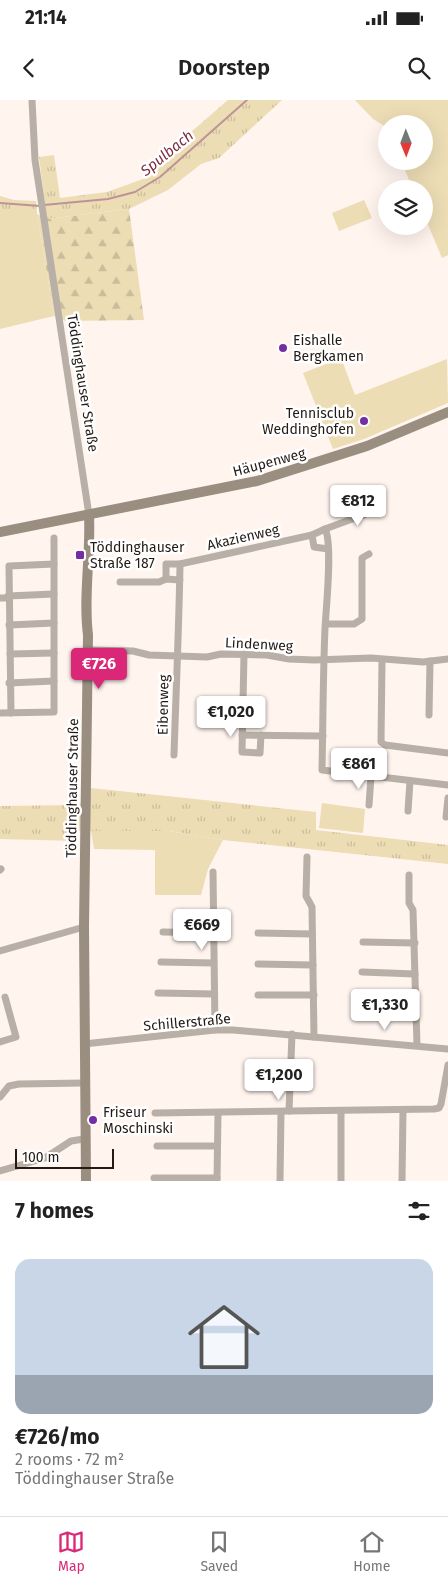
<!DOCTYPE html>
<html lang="en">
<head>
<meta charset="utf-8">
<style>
	:root { --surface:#fff; --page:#f2f2f2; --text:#222; --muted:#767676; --line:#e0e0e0; --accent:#db2777 }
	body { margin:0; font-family:"Fira Sans",sans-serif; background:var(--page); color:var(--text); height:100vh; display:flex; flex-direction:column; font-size:19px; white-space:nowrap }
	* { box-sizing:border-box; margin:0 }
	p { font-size:16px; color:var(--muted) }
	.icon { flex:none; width:28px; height:28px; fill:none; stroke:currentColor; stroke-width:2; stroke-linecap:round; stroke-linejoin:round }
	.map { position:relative; height:1081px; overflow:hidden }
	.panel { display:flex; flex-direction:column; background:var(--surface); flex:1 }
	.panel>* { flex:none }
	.needle { width:32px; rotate:179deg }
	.tools { position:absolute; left:378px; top:15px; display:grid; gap:10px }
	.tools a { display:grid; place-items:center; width:55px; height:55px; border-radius:50%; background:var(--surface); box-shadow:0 5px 20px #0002; font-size:25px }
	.scale { position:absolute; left:15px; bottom:12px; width:99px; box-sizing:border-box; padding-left:5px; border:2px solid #241a15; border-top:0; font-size:14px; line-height:18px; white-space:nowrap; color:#241a15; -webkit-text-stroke:4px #fff; paint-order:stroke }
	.price { position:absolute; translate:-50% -42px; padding:0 11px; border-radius:5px; background:#fff; color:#222; font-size:16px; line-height:32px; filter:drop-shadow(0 1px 2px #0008) }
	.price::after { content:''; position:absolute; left:50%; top:30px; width:15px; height:11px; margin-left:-8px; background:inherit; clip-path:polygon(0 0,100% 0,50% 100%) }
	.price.active { background:var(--accent); color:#fff }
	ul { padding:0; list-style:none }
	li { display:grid; align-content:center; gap:10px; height:265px; padding:0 15px }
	li span { display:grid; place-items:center; height:155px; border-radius:15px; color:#555 }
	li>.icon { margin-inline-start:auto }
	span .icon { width:90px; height:90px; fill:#fffc; stroke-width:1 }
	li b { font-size:21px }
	h2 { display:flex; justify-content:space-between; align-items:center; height:60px; padding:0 15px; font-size:21px }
	.status { display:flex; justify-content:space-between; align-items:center; height:35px; padding:0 25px; background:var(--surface); direction:ltr }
	.status svg { height:14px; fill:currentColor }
	header { display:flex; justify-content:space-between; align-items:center; height:65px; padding:0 15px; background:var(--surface); font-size:22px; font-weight:600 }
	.tabs { display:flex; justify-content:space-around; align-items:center; height:70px; border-top:1px solid var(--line); background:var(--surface); font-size:14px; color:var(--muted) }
	.tabs a { display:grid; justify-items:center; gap:2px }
	.tabs .active { color:var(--accent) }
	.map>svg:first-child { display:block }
	.grass { fill:url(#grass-tufts) }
	.forest { fill:url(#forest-firs) }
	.green { fill:#ecddb5 }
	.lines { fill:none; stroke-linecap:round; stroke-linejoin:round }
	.stream { stroke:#bd9397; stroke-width:2 }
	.street { stroke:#b8b0a7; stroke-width:7 }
	.secondary { stroke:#9a8e80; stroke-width:10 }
	.poi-dot { fill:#722ea2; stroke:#fff; stroke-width:2 }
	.labels { text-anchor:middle; stroke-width:5; stroke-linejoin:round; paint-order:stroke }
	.poi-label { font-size:14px; fill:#241a15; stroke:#fff; text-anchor:start }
	.street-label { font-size:14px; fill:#241a15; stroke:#fff }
	.water-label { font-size:15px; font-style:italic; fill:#7c2d40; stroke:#fff }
</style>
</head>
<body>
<div class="status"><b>21:14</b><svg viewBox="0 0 49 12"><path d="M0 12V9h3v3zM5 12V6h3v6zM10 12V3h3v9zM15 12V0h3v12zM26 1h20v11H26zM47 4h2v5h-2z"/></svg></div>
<header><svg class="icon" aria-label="back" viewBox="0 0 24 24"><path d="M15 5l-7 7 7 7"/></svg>Doorstep<svg class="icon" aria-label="search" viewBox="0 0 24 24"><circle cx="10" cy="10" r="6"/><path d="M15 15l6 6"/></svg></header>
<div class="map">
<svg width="448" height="1081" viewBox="0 0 448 1081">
	<defs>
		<pattern id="grass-tufts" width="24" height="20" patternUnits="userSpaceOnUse" patternTransform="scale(1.25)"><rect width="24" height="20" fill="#ecddb5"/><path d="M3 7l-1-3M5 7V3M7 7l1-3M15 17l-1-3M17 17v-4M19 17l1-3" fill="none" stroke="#cabd9b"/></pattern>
		<pattern id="forest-firs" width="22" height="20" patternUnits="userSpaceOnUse" patternTransform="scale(1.25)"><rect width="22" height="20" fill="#ecddb5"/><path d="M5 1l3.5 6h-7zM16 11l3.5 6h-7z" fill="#cabd9b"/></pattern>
	</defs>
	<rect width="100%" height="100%" fill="#fff4ee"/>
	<!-- grass -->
	<g class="grass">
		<path d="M 228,0 L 282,0 L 219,58 L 201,64 L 168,90 L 129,109 L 47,119 L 39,57 L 54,55 L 60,98 L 107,92 L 146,78 L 174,53 L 191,32 Z"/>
		<path d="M 0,96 L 14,100 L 36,101 L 37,114 L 14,114 L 0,112 Z"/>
		<path d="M 91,688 L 316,712 L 316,730 L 448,745 L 448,764 L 223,740 L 169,731 L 76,731 L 78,741 L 0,739 L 0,706 L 79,705 Z"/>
	</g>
	<!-- forest -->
	<path class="forest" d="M 129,109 L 144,220 L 66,221 L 54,216 L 37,114 L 47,119 Z"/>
	<!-- green -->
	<g class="green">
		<path d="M 355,0 L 448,0 L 448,155 L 442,158 L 424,115 L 424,89 L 413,89 L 401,61 L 424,61 L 424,24 L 386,24 L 386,27 L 373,19 Z"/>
		<path d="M 364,100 L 372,118 L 339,131 L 332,113 Z"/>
		<path d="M 0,112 L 37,114 L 54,216 L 0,229 Z"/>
		<path d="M 341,258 L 355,295 L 447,259 L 448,303 L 364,339 L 333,349 L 303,273 Z"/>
		<path d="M 322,703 L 365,709 L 363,733 L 319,728 Z"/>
		<path d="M 91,731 L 169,731 L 223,740 L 208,769 L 201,795 L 155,795 L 155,750 L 94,749 Z"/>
	</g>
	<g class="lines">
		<!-- stream -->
		<g class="stream">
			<path d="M 0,103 L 40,106"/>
			<path d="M 44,105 L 108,99 L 135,92 L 160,77 L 247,0"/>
		</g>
		<!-- street -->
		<g class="street">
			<path d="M 32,0 L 35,60 L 89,415"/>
			<path d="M 325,429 L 382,408"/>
			<path d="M 328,449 L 314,447 L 312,435 L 325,429 C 333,443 326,509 325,528 C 323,576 323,623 322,670 L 448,685"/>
			<path d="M 180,464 L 312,435"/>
			<path d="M 120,482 L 159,482 L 166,479"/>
			<path d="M 8,496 L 54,494"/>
			<path d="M 0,498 L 8,498"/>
			<path d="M 326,524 L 354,524 L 362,519 L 362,458 L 369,454"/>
			<path d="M 9,525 L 54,523"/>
			<path d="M 87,550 L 133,551 L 149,555 L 207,557 L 221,554 L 267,555 L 289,559 L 314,560 L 371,558 L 423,562 L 448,559"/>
			<path d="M 10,554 L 54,553"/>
			<path d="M 244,554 L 242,652 L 260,653 L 261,635"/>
			<path d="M 382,560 L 381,642 L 385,645 L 448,653"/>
			<path d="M 9,583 L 54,581"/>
			<path d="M 0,613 L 54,612 L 54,438"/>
			<path d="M 11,613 L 9,466 L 54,464"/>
			<path d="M 429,615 L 430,561"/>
			<path d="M 242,635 L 323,636"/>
			<path d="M 174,655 C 176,591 179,527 180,464 L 166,464 L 166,479 L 180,480"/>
			<path d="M 369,705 L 371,677"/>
			<path d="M 408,711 L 410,681"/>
			<path d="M 446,717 L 448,698"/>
			<path d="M 307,757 L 306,796 L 312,807 L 314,937"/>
			<path d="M 0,770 L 1,769"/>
			<path d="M 213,772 L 215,930"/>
			<path d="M 409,775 L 409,803 L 413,810 L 417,945"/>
			<path d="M 163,832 L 212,833"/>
			<path d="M 258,833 L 312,834"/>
			<path d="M 363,842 L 415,843"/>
			<path d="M 0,851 L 84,827"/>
			<path d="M 161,862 L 213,863"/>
			<path d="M 258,864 L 313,865"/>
			<path d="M 362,872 L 415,874"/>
			<path d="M 158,893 L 214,894"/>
			<path d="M 258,895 L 314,895"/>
			<path d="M 360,903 L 416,904"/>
			<path d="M 0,942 L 16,937 L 5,897"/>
			<path d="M 84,944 L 215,930 L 233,930 L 448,949"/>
			<path d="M 0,997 L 9,986 L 19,984 L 84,983"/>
			<path d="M 289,1011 L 292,934"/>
			<path d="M 341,1011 L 341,1081"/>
			<path d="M 155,1013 L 434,1009 L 439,1008 L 441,1004 L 448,965"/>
			<path d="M 157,1046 L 217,1046"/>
			<path d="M 0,1071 L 45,1058 L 71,1041 L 84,1039"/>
			<path d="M 154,1078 L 217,1078"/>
			<path d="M 217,1081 L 218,1013"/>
			<path d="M 280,1081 L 281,1012"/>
			<path d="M 402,1081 L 403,1010"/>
		</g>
		<!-- secondary -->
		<g class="secondary">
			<path d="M 0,432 L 257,381 L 367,346 L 448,312"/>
			<path d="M 86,1081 L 84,827 L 88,535 C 83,496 91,455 89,415"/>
		</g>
	</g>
	<!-- markers -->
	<g class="poi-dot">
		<circle cx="283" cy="248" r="5"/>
		<circle cx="364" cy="321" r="5"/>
		<rect x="75" y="450" width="10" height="10" rx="2.5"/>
		<circle cx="93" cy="1020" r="5"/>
	</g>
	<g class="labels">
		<!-- poi labels -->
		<g class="poi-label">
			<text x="293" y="245">Eishalle<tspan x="293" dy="16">Bergkamen</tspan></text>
			<text x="354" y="318" text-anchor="end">Tennisclub<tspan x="354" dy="16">Weddinghofen</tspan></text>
			<text x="90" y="452">Töddinghauser<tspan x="90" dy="16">Straße 187</tspan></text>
			<text x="103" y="1017">Friseur<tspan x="103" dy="16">Moschinski</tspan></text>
		</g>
		<!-- street labels -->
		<g class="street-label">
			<text transform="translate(83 283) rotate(81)" y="5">Töddinghauser Straße</text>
			<text transform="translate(269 362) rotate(-15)" y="5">Häupenweg</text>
			<text transform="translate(243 437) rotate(-13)" y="5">Akazienweg</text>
			<text transform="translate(259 544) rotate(3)" y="5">Lindenweg</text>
			<text transform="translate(163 605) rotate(-89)" y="5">Eibenweg</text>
			<text transform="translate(72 688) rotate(-89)" y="5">Töddinghauser Straße</text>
			<text transform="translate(187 922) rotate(-5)" y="5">Schillerstraße</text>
		</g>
		<!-- water labels -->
		<g class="water-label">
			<text transform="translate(167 53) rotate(-39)" y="5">Spulbach</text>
		</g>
	</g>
</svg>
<div class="tools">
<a><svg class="needle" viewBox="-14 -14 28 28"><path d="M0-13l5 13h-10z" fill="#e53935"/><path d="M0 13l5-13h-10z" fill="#767676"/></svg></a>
<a><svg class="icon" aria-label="layers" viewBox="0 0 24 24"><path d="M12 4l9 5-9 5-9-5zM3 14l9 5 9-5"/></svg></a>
</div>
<div class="scale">100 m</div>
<b class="price" style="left:358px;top:427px">€812</b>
<b class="price active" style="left:99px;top:590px">€726</b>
<b class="price" style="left:231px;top:638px">€1,020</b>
<b class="price" style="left:359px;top:690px">€861</b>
<b class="price" style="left:202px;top:851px">€669</b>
<b class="price" style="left:385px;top:931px">€1,330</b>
<b class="price" style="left:279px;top:1001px">€1,200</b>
</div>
<section class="panel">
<h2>7 homes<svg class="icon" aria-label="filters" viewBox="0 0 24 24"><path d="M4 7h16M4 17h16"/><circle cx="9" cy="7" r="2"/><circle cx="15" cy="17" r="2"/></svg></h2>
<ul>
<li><span style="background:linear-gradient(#c9d6e8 75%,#9aa5b1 0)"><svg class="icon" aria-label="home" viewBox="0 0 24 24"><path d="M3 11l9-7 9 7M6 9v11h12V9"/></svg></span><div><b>€726/mo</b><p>2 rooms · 72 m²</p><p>Töddinghauser Straße</p></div></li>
</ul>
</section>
<nav class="tabs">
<a class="active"><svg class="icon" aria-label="map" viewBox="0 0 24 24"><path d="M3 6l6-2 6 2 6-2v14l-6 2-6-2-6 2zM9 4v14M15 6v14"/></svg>Map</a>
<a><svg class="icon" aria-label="saved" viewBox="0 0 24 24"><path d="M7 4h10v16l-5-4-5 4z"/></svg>Saved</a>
<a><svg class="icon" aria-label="home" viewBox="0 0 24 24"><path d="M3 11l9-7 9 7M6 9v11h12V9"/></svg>Home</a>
</nav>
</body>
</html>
